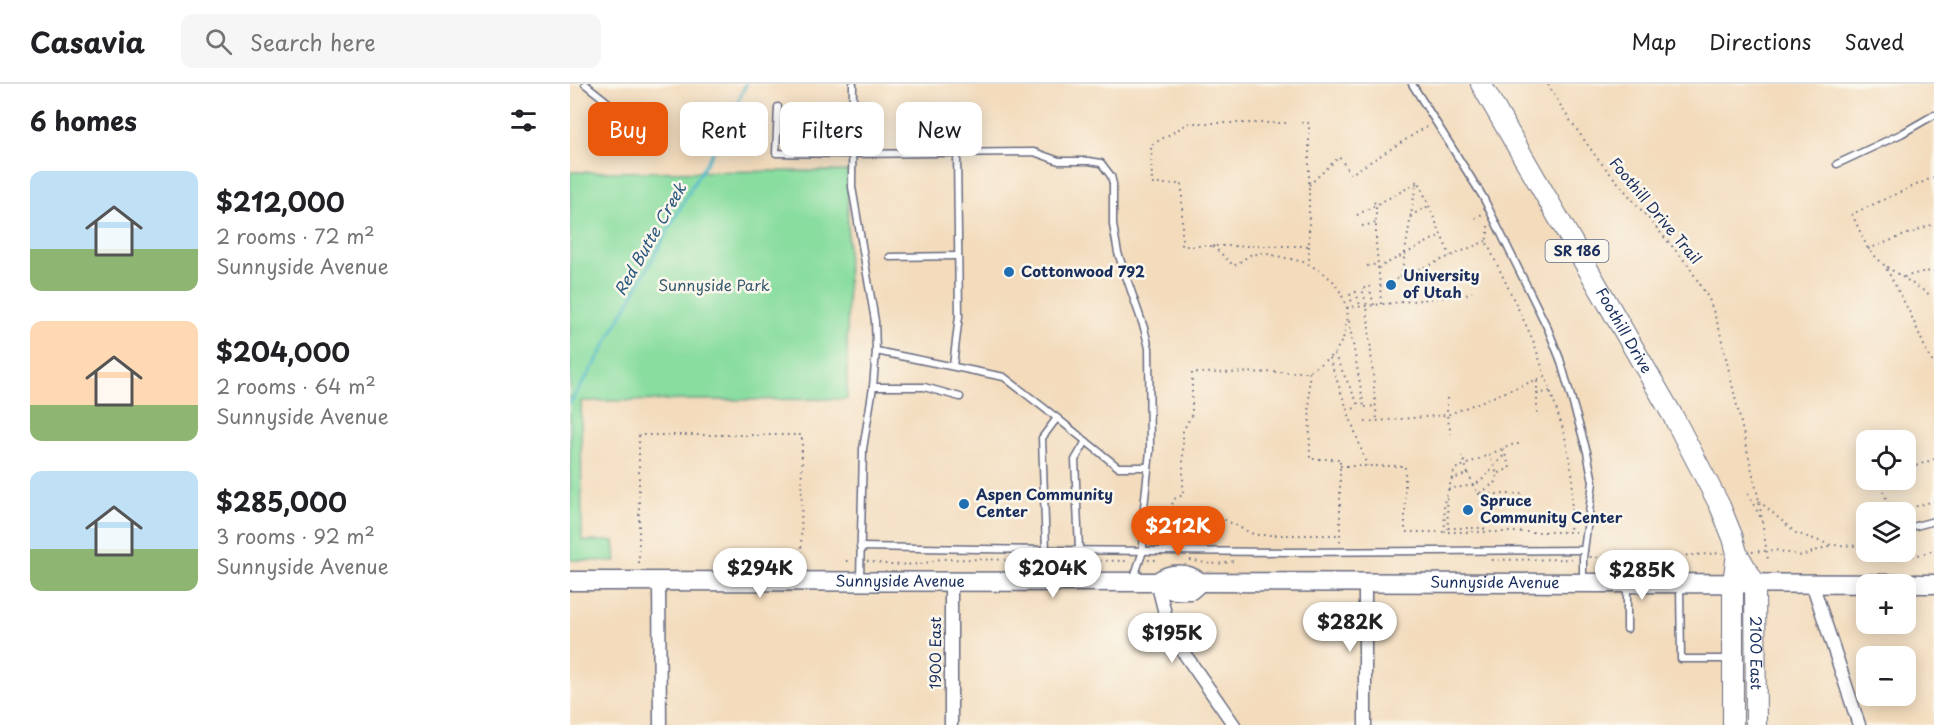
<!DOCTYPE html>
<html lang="en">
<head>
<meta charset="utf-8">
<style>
	:root { --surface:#fff; --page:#f6f6f6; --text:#202124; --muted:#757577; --line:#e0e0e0; --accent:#ea580c }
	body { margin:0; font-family:"Playpen Sans",sans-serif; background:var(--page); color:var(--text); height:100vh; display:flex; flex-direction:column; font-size:22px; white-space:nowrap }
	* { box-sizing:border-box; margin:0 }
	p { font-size:20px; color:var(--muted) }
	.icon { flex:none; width:33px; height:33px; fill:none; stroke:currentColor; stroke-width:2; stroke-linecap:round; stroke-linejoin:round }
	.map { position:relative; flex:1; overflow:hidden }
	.panel { display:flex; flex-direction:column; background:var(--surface); width:570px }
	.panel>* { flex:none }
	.top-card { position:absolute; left:18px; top:18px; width:570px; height:54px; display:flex; gap:12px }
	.buttons { position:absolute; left:1286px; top:346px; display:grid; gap:12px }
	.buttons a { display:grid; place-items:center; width:60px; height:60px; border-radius:12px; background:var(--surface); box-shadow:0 3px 15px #0003; font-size:30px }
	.price { position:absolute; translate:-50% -51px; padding:0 14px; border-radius:21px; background:#fff; color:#222; font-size:20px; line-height:39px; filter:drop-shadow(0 2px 3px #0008) }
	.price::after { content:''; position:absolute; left:50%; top:36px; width:18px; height:14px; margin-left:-9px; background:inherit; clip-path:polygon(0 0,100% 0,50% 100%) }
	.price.selected { background:var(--accent); color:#fff }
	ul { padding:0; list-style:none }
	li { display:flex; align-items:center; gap:18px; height:150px; padding:0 30px }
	li span { display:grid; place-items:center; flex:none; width:168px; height:120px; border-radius:12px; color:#555 }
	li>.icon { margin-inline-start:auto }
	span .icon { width:72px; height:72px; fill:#fffc; stroke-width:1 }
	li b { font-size:26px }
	h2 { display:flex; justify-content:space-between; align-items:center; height:72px; padding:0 30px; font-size:26px }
	.chip { padding:0 21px; border-radius:12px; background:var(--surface); box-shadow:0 3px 15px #0003; font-size:21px; line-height:54px }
	.chip.selected { background:var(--accent); color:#fff }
	header { display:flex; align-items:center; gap:36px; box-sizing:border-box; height:84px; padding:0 30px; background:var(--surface); border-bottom:2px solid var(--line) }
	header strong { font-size:28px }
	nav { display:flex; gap:33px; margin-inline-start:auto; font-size:21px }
	.search { width:420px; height:54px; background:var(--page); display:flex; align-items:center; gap:15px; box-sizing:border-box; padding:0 21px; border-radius:12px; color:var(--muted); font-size:22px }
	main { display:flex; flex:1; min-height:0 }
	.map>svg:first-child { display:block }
	.green { fill:#88dd9f; stroke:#52867e; stroke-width:1.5 }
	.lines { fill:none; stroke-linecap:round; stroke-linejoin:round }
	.stream { stroke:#4eb8cb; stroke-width:3 }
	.service-casing { stroke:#676b7f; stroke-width:9 }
	.minor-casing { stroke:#676b7f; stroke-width:15 }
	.secondary-casing { stroke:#676b7f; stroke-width:21 }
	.primary-casing { stroke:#676b7f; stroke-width:22 }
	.path { stroke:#676b7f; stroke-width:2; stroke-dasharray:1.5 4.5; stroke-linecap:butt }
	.service { stroke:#fff; stroke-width:6 }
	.minor { stroke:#fff; stroke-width:12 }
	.secondary { stroke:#fff; stroke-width:18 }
	.primary { stroke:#fff; stroke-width:20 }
	.poi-dot { fill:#1f6fb2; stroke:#fbf7ec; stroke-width:2 }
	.labels { text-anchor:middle; stroke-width:5; stroke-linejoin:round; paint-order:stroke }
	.shield { fill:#fbf7ec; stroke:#5e6b89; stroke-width:1.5 }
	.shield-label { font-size:14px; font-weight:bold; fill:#1b2f5e }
	.street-label { font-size:15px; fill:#1b2f5e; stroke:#fbf7ec }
	.poi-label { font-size:15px; font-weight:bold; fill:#1b2f5e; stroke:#fbf7ec; text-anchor:start }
	.park-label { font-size:15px; fill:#365a6e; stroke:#fbf7ec }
	.water-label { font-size:16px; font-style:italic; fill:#2a587f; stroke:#fbf7ec }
</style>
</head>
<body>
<header>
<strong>Casavia</strong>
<div class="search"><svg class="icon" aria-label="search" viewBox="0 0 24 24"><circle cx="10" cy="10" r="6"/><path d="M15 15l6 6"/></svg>Search here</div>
<nav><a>Map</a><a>Directions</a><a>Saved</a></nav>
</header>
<main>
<section class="panel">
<h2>6 homes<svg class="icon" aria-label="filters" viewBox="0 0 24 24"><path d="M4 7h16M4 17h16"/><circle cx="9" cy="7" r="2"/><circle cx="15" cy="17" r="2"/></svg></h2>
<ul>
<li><span style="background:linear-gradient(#bfe0f5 65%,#8fb573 0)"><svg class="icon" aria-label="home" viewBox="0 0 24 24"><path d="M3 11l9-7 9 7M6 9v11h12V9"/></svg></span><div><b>$212,000</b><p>2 rooms · 72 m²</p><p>Sunnyside Avenue</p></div></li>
<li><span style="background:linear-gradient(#ffd9b3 70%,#8fb573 0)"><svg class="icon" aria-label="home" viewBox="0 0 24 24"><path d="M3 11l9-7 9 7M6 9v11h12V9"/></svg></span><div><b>$204,000</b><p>2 rooms · 64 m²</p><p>Sunnyside Avenue</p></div></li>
<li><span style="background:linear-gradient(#bfe0f5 65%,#8fb573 0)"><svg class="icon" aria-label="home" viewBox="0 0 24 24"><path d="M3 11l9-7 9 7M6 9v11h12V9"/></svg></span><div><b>$285,000</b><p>3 rooms · 92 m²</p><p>Sunnyside Avenue</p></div></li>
</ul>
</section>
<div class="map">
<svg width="1364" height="641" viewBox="0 0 1364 641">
	<rect width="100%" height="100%" fill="#fbf7ec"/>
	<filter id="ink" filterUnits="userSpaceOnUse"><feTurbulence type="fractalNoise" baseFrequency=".0167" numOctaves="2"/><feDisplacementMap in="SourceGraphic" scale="12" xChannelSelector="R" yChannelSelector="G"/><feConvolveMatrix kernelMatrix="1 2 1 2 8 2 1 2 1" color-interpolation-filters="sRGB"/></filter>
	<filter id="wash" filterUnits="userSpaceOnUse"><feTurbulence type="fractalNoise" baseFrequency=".008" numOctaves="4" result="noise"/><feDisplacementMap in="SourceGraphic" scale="24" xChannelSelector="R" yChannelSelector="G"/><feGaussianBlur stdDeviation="1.35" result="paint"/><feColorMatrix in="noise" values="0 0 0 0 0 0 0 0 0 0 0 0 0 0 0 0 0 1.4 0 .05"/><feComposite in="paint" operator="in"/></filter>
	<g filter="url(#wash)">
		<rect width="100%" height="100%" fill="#f3dbbc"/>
		<!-- green -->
		<path class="green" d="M 278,87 L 277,315 L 11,317 L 12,457 L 44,457 L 46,477 L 0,476 L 0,88 Z"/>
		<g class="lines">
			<!-- stream -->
			<path class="stream" d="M 0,319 L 25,280 L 124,99 L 152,53 L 176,0"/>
		</g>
	</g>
	<g filter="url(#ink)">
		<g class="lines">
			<defs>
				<g id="service">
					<path d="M 15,0 L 78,50"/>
					<path d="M 283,0 L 282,103 L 305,237 L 306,267 L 303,303 L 293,365 L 290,494"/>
					<path d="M 842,0 L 913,113 L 978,245 L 990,275 L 1017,368 L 1023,398 L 1013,474 L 1013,497"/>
					<path d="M 208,23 L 206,69 L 282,70 L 464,68 L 489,77 L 519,77 L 531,79 L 541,92 L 543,100 L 543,141 L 548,169 L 574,244 L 579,264 L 580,367 L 574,423 L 573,467 L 563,496"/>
					<path d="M 1267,80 L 1331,50 L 1364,31"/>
					<path d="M 320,173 L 388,172"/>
					<path d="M 306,267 L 434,293 L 487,334"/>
					<path d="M 383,282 L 389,232 L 387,69"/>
					<path d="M 303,303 L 354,303 L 390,313"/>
					<path d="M 1346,442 L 1364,437"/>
					<path d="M 290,463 L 476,466 L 472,354 L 487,334 L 548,383 L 578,383"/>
					<path d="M 509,465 L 505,376 L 516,357"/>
					<path d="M 476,466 L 723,468 L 1014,466"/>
					<path d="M 1057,502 L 1057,545"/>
					<path d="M 1110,503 L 1111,575 L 1160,575"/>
				</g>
				<g id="minor">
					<path d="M 89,497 L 90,641"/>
					<path d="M 381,497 L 381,641"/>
					<path d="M 587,498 L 600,549 L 664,641"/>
					<path d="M 1242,499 L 1289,641"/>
					<path d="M 795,641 L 795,498"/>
				</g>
				<g id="secondary">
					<path id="s1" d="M 0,497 L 587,498 C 601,488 616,488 630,498 L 1364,500"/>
					<path d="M 587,498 C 599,508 605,506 621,506 L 630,498"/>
				</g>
				<g id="primary">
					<path id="s2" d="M 911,0 L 1104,334 L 1150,422 L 1163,454 L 1167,469 L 1185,499 L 1186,641"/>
					<path d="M 1163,641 L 1163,499 L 1167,469"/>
				</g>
			</defs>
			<!-- service casing -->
			<use href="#service" class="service-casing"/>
			<!-- minor casing -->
			<use href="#minor" class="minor-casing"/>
			<!-- secondary casing -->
			<use href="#secondary" class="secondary-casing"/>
			<!-- primary casing -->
			<use href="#primary" class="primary-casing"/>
			<!-- path -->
			<g class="path">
				<path d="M 978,0 L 995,29 L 1027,74 L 1118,181 L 1139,215 L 1149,244 L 1189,417 L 1198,476"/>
				<path d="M 716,39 L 619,39 L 581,61 L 582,100 L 612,100 L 612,162 L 739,162 L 739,39 L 729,39"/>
				<path d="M 1364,93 L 1282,130 L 1298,165 L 1315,182 L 1341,231 L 1359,273 L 1364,280"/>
				<path d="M 739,101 L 769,73 L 781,90 L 859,41"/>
				<path d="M 804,118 L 806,121 L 806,159 L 810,202"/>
				<path d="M 787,131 L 849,98 L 880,172"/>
				<path d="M 840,132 L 859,122"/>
				<path d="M 905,134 L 912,130"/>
				<path d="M 792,142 L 806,139"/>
				<path d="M 918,142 L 918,151 L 916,157 L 963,256 L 994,348 L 1003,394 L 1000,448"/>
				<path d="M 643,162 L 664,182 L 680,171 L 693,169 L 734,178 L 751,187 L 763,197 L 771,209 L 777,224 L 778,233 L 773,255 L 764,270 L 739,288 L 622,289 L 622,330 L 613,347 L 613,411 L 604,415 L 602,421 C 614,444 619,448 646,445 L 653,435 L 685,451 L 770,451"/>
				<path d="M 739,162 L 739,180"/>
				<path d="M 1298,165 L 1364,140"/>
				<path d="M 797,182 L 808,180"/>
				<path d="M 1317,183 L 1360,211"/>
				<path d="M 808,184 L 871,151"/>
				<path d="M 831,193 L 847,94"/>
				<path d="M 1334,193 L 1352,188 L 1364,187"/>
				<path d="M 811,220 L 810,202 L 916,157"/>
				<path d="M 804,221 L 799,202 L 792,205 L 797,222 L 807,337"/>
				<path d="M 783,223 L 780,211 L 786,208 L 790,221"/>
				<path d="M 777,224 L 896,211 L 902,208"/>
				<path d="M 779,237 L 794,323"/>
				<path d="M 764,270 L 790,324"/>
				<path d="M 759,274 L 797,382"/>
				<path d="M 739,288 L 740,375 L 770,375 L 770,460"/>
				<path d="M 967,297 L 967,330"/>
				<path d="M 967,310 L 981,307"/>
				<path d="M 877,314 L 877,331 L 881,350"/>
				<path d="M 795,323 L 806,322"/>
				<path d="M 777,325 L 789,324"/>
				<path d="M 795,338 L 877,331 L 976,292"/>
				<path d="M 919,370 L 927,390 L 940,384 L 933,365"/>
				<path d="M 770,382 L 835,382 L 835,448 L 1010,448"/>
				<path d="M 1335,386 L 1364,375"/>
				<path d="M 898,389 L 908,410"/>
				<path d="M 881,396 L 898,389 L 892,372"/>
				<path d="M 1313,396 L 1311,402 L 1322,429"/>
				<path d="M 878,405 L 904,401 L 911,397 L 935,370"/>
				<path d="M 910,409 L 926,398 L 927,390"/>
				<path d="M 908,410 L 952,410"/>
				<path d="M 1178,410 L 1193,438"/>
				<path d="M 877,414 L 878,444 L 914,444 L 914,448"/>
				<path d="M 1189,417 L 1226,449 L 1261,461 L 1296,462"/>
				<path d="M 1323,429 L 1364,417"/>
				<path d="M 875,448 L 874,419 L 885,385 L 944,360 L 951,360"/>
				<path d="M 1182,468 L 1205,466 L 1232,472 L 1261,461"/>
				<path d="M 1319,468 C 1335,475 1347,472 1364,466"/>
				<path d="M 1020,473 L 1077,474 L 1153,469"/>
				<path d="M 578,476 L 590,476"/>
				<path d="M 620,476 C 639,480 648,482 667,476"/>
				<path d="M 922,476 L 1006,475"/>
				<path d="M 276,477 L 282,477"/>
				<path d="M 297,477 L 321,481 L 352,480 L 370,475 L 560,477"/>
				<path d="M 69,479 L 69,351 L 232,351 L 231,478"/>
			</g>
			<!-- service -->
			<use href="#service" class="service"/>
			<!-- minor -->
			<use href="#minor" class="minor"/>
			<!-- secondary -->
			<use href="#secondary" class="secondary"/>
			<!-- primary -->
			<use href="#primary" class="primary"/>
		</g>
	</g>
	<!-- markers -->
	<g class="poi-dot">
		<circle cx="439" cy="188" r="6"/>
		<circle cx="821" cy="201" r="6"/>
		<circle cx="394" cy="420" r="6"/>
		<circle cx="898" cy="426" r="6"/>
	</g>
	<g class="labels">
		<!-- shield labels -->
		<rect class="shield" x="975.5" y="156" width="63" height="22" rx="4.5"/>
		<g class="shield-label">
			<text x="1007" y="172">SR 186</text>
		</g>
		<!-- street labels -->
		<g class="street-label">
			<text transform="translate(1085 127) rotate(50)" y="5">Foothill Drive Trail</text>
			<text dy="5" stroke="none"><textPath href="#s2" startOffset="285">Foothill Drive</textPath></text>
			<text dy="5" stroke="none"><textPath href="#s1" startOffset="330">Sunnyside Avenue</textPath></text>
			<text dy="5" stroke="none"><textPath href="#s1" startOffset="928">Sunnyside Avenue</textPath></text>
			<text transform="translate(366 569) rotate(-90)" y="5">1900 East</text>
			<text dy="5" stroke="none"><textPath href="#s2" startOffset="640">2100 East</textPath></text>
		</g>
		<!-- poi labels -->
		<g class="poi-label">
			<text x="451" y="193">Cottonwood 792</text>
			<text x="833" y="197">University<tspan x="833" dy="17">of Utah</tspan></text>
			<text x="406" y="416">Aspen Community<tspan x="406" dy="17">Center</tspan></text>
			<text x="910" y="422">Spruce<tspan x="910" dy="17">Community Center</tspan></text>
		</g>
		<!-- park labels -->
		<g class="park-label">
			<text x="144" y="207">Sunnyside Park</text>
		</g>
		<!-- water labels -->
		<g class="water-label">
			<text transform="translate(80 155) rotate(-60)" y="6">Red Butte Creek</text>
		</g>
	</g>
</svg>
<div class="buttons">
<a><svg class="icon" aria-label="locate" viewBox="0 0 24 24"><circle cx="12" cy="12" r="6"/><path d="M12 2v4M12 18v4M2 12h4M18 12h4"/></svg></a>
<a><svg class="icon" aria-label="layers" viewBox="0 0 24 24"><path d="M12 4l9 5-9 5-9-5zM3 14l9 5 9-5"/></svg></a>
<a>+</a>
<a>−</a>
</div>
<b class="price selected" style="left:608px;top:473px">$212K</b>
<b class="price" style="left:190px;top:515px">$294K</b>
<b class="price" style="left:483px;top:515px">$204K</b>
<b class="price" style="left:1072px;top:517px">$285K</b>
<b class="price" style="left:780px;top:569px">$282K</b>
<b class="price" style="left:602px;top:580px">$195K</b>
<div class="top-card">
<a class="chip selected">Buy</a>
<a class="chip">Rent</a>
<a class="chip">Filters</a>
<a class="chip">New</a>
</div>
</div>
</main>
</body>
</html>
